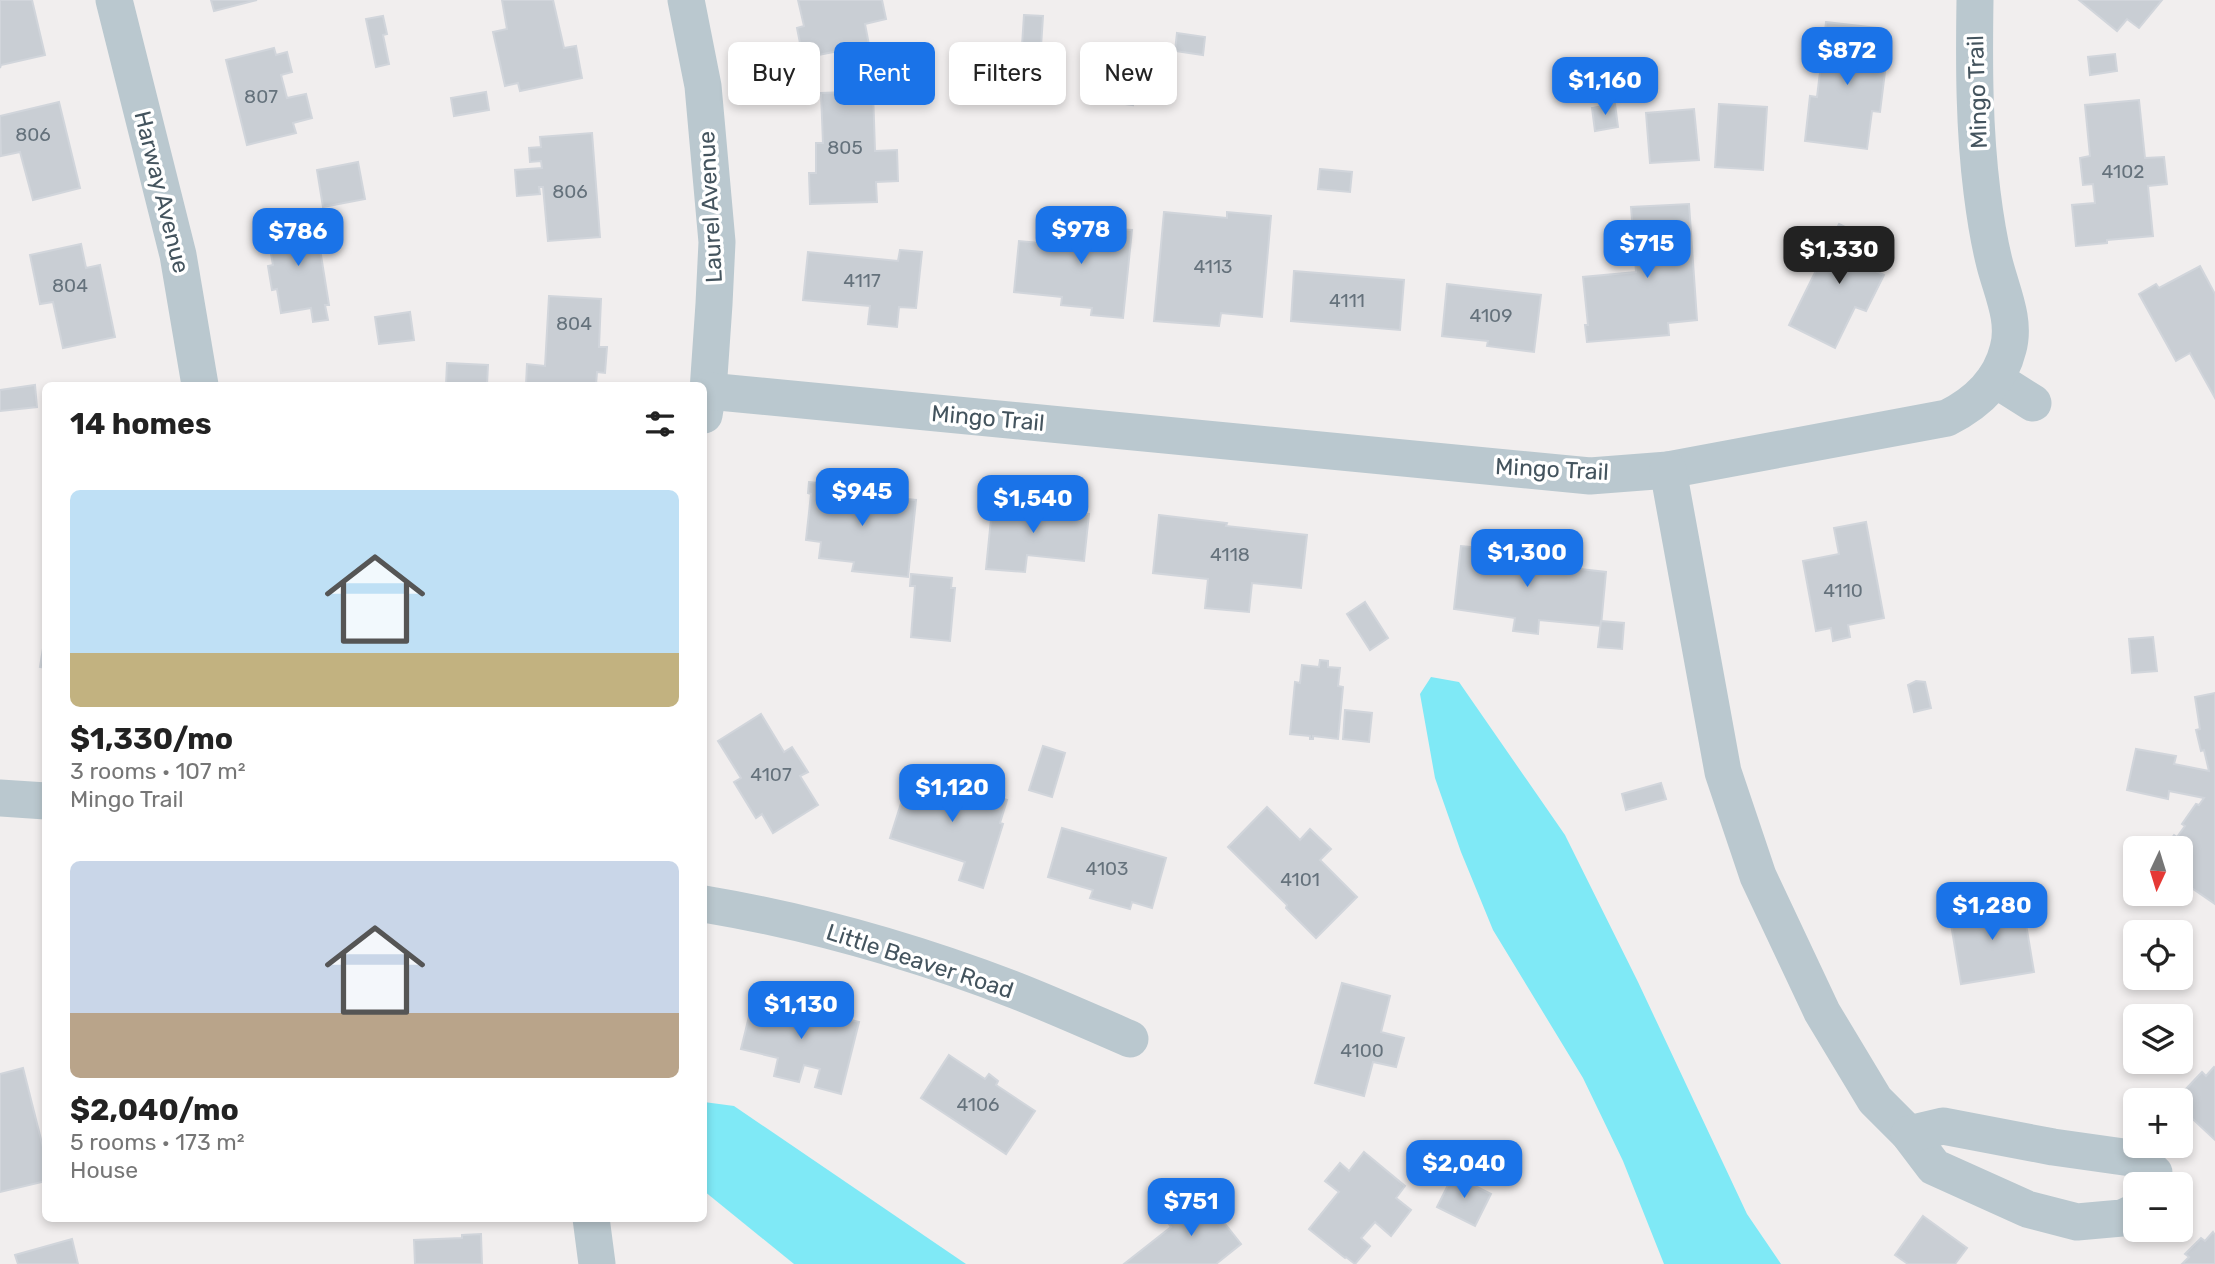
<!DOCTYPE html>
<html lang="en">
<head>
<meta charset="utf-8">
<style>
	:root { --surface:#fff; --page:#f6f6f6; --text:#222; --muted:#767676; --accent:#1a73e8 }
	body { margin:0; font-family:Rubik,sans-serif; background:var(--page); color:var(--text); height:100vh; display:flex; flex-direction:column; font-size:26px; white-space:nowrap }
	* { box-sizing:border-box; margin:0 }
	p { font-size:23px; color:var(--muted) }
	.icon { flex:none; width:38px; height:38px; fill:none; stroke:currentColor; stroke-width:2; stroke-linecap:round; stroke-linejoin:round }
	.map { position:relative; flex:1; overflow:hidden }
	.side { position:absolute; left:42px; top:382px; width:665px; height:840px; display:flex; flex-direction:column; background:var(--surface); border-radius:10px; box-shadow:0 4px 10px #0003 }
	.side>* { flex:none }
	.guide { position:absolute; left:728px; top:42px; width:665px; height:63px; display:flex; gap:14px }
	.needle { width:46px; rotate:184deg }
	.controls { position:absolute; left:2123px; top:836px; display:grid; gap:14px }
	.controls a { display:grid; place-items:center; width:70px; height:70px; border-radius:10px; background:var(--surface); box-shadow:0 4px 10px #0003; font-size:35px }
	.price { position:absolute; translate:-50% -60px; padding:0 16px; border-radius:14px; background:var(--accent); color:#fff; font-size:23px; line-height:46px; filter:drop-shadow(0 2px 4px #0008) }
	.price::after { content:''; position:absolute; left:50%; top:42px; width:21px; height:16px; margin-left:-10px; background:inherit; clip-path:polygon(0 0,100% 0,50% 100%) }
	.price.active { background:#222; color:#fff }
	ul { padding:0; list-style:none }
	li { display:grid; align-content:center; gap:14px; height:371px; padding:0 28px }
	li span { display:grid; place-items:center; height:217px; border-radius:10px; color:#555 }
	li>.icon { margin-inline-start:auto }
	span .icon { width:126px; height:126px; fill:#fffc; stroke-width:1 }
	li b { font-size:30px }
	h2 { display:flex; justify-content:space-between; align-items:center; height:84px; padding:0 28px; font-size:30px }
	.pill { padding:0 24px; border-radius:10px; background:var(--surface); box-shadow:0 4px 10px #0003; font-size:24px; line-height:63px }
	.pill.active { background:var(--accent); color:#fff }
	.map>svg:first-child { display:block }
	.water { fill:#7fe9f6 }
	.building { fill:#c9ced4; stroke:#d1d5db; stroke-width:2 }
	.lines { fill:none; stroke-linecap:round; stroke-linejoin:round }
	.minor { stroke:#bac8cf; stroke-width:37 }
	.labels { text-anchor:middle; stroke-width:7; stroke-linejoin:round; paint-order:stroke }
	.number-label { font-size:19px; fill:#65727c }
	.street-label { font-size:23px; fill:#44545e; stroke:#fff }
</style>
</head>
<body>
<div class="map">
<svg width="2215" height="1264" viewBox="0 0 2215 1264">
	<rect width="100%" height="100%" fill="#f1eeee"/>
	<!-- water -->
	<g class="water">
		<path d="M 1431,677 L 1459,682 L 1565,835 L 1638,982 L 1747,1214 L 1781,1264 L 1664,1264 L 1623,1161 L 1583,1078 L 1493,930 L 1461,852 L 1435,778 L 1420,694 Z"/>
		<path d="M 704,1102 L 734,1106 L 966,1264 L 794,1264 L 704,1191 Z"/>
	</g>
	<!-- building -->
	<g class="building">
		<path d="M 0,0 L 32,0 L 45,55 L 1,65 L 0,68 Z"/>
		<path d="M 211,0 L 257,0 L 214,11 Z"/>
		<path d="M 502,0 L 553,0 L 564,48 L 576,46 L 582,78 L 520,91 L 518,83 L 505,86 L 493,32 L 507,29 Z"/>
		<path d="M 798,0 L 882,0 L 886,19 L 865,24 L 869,45 L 803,58 L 797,28 L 804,26 Z"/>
		<path d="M 2079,0 L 2162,0 L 2139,28 L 2127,19 L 2117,31 Z"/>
		<path d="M 1024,15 L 1043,16 L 1041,47 L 1022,46 Z"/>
		<path d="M 383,16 L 387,34 L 383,35 L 389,64 L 376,67 L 366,19 Z"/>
		<path d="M 1826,22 L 1877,28 L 1875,47 L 1888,48 L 1880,112 L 1872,111 L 1867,149 L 1805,141 L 1810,96 L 1817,97 Z"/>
		<path d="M 1177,33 L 1205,37 L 1203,55 L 1175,51 Z"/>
		<path d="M 274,48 L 276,55 L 287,52 L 292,72 L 281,75 L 287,98 L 306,94 L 312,118 L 293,123 L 296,133 L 247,145 L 226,60 Z"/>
		<path d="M 2115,54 L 2117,71 L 2090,75 L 2088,57 Z"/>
		<path d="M 1113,67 L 1136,69 L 1133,105 L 1110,102 Z"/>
		<path d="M 873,91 L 875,151 L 897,150 L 898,181 L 876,182 L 877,202 L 810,204 L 809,173 L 816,173 L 816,143 L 823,143 L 821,93 Z"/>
		<path d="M 486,92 L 489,110 L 454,116 L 451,98 Z"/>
		<path d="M 2139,100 L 2145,158 L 2164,157 L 2167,184 L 2148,186 L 2153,236 L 2107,240 L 2107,243 L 2076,246 L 2072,205 L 2095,203 L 2093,184 L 2083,185 L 2080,158 L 2090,156 L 2085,105 Z"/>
		<path d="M 59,102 L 80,188 L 33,200 L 20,152 L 1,156 L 0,116 Z"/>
		<path d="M 1615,104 L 1618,127 L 1595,131 L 1592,108 Z"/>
		<path d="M 1719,104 L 1767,107 L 1763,170 L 1715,167 Z"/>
		<path d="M 1694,109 L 1699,160 L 1650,163 L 1646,113 Z"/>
		<path d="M 592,133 L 600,237 L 548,241 L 543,187 L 539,187 L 540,194 L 517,196 L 515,170 L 542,168 L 541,161 L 530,162 L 529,148 L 541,147 L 540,137 Z"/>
		<path d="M 358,162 L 365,199 L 323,207 L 317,170 Z"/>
		<path d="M 1320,169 L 1352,172 L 1350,192 L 1318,189 Z"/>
		<path d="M 1689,204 L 1697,320 L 1668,323 L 1669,335 L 1587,342 L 1585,325 L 1588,325 L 1583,277 L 1636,272 L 1631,207 Z"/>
		<path d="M 1081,209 L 1114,212 L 1118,217 L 1117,229 L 1132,230 L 1123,318 L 1091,315 L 1092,308 L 1061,305 L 1062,297 L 1014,292 L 1019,241 L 1074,246 L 1076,225 L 1079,225 Z"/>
		<path d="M 1164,212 L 1227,218 L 1227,212 L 1271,216 L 1262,317 L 1221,313 L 1219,326 L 1154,321 Z"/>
		<path d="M 315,218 L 329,305 L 325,305 L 328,320 L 313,322 L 311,308 L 281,313 L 277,289 L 272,290 L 268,266 L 273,265 L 266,226 Z"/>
		<path d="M 1839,224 L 1885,247 L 1874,270 L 1884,275 L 1866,311 L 1855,307 L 1835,348 L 1789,325 Z"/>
		<path d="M 81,244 L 86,268 L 100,265 L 115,337 L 63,348 L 53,302 L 40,304 L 30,255 Z"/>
		<path d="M 900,250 L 922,252 L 916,308 L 899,307 L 897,327 L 868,324 L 870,306 L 803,300 L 808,252 L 898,261 Z"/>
		<path d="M 2200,266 L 2215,294 L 2215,398 L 2190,353 L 2176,361 L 2139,294 L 2156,284 L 2159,288 Z"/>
		<path d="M 1294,271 L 1404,280 L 1400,330 L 1291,321 Z"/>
		<path d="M 1447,284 L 1541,295 L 1534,352 L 1487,346 L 1488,341 L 1442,336 Z"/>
		<path d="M 549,296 L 601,299 L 599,347 L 607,347 L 605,373 L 597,372 L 596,385 L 526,385 L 527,364 L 545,366 Z"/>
		<path d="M 410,312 L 414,340 L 379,344 L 375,317 Z"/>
		<path d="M 447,363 L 488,365 L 487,385 L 446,385 Z"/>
		<path d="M 35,385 L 37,407 L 0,411 L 0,390 Z"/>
		<path d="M 809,482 L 873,489 L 873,496 L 916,500 L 908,577 L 852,571 L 854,562 L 819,558 L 821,542 L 806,540 L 811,494 L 808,493 Z"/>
		<path d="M 993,499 L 1040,503 L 1039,510 L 1089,514 L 1084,561 L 1027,555 L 1025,572 L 986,569 Z"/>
		<path d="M 1159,515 L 1227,523 L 1226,526 L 1307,535 L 1301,588 L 1252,583 L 1249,612 L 1205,608 L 1208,579 L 1153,573 Z"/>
		<path d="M 1866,522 L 1884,618 L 1848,625 L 1850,637 L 1833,641 L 1831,628 L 1816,631 L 1803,561 L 1839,554 L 1834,528 Z"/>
		<path d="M 1494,545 L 1528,549 L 1527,563 L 1606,572 L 1601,626 L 1539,620 L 1538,634 L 1513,631 L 1515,618 L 1454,609 L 1461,546 L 1493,549 Z"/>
		<path d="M 911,574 L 952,578 L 951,588 L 955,588 L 950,641 L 911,637 L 915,586 L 910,586 Z"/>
		<path d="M 1365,602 L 1388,638 L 1370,650 L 1347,614 Z"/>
		<path d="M 1601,621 L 1624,623 L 1622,649 L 1598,647 Z"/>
		<path d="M 46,630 L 46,668 L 40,667 Z"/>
		<path d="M 2153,637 L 2157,671 L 2132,673 L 2129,639 Z"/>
		<path d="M 1320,660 L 1328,661 L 1328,667 L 1340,668 L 1338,686 L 1343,687 L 1338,739 L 1313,736 L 1313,739 L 1310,739 L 1310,736 L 1290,734 L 1295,682 L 1300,683 L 1302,665 L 1319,667 Z"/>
		<path d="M 1916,681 L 1925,682 L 1931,708 L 1914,712 L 1908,685 Z"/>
		<path d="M 2215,693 L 2215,904 L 2180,880 L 2180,849 L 2164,849 L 2174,835 L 2177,837 L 2185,826 L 2182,824 L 2196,804 L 2199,805 L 2204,798 L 2169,791 L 2168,799 L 2127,790 L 2136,749 L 2176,756 L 2174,764 L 2209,771 L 2204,750 L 2201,751 L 2196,730 L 2200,729 L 2195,697 Z"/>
		<path d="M 1345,710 L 1372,713 L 1369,742 L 1343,739 Z"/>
		<path d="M 761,714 L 784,752 L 792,747 L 808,772 L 800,776 L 818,805 L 773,833 L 762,814 L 756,818 L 734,782 L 741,778 L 718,741 Z"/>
		<path d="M 1043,746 L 1065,753 L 1052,797 L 1029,790 Z"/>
		<path d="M 916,771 L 1007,800 L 1000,823 L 1003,824 L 983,888 L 959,880 L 965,862 L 890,838 L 904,794 L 908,795 Z"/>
		<path d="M 1661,783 L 1666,799 L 1626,810 L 1622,794 Z"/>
		<path d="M 1267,807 L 1300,840 L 1310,829 L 1331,849 L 1320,860 L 1357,897 L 1316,938 L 1286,908 L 1287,905 L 1228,847 Z"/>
		<path d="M 1062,828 L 1166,858 L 1152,908 L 1132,902 L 1130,909 L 1090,898 L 1093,890 L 1048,877 Z"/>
		<path d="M 2022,900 L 2034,972 L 1961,984 L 1949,912 Z"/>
		<path d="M 1342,983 L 1390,996 L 1381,1032 L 1404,1038 L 1396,1067 L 1373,1062 L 1364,1096 L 1315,1083 Z"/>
		<path d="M 754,996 L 859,1022 L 841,1094 L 815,1087 L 820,1069 L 804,1065 L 799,1082 L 774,1076 L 778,1058 L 741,1049 Z"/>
		<path d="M 949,1055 L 985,1079 L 989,1074 L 998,1081 L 996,1085 L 1035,1111 L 1006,1154 L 921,1098 Z"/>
		<path d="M 2214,1067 L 2215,1068 L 2215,1140 L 2180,1107 L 2180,1103 L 2187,1096 L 2183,1092 L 2202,1072 L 2206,1076 Z"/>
		<path d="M 23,1068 L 46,1159 L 46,1181 L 0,1192 L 0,1074 Z"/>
		<path d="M 1364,1152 L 1405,1186 L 1396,1198 L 1411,1210 L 1391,1236 L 1375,1222 L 1361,1238 L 1370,1246 L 1355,1264 L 1346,1257 L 1345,1258 L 1309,1229 L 1339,1192 L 1325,1181 L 1340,1163 L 1349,1171 Z"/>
		<path d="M 1453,1175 L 1491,1194 L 1475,1226 L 1437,1207 Z"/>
		<path d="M 1200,1192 L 1241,1244 L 1216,1264 L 1124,1264 L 1171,1227 L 1166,1220 Z"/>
		<path d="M 1923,1216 L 1967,1248 L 1955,1264 L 1908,1264 L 1895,1255 Z"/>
		<path d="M 2213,1232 L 2215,1235 L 2215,1264 L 2182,1264 L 2189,1257 L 2185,1254 L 2201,1238 L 2205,1241 Z"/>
		<path d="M 481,1234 L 482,1264 L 415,1264 L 414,1240 L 462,1238 L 462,1235 Z"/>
		<path d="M 72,1239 L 78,1264 L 18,1264 L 15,1255 Z"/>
	</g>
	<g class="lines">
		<!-- minor -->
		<g class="minor">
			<path d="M 114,0 L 178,255 L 200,385"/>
			<path d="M 686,0 L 703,86 L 717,242 L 714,304 L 708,391 L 704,415"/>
			<path d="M 1995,379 L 2033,403"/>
			<path d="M 708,391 L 1590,476 L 1668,470 L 1947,418 C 1977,403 2000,382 2008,349 C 2016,321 2002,292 1995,265 C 1989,242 1985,216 1982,192 C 1974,128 1974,64 1975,0"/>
			<path d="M 1668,470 L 1723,772 L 1758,876 L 1822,1012 L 1875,1100 L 1909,1134 L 1934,1167 L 2027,1209 L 2077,1222 L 2122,1218 L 2135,1212"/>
			<path d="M 0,798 L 46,801"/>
			<path d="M 704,904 C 811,922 916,952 1017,991 C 1055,1006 1093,1023 1130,1039"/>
			<path d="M 1909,1134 L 1943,1126 L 2053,1147 L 2138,1159 L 2154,1173 L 2153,1185"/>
			<path d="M 591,1218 L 597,1264"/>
		</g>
	</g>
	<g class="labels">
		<!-- number labels -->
		<g class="number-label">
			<text x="261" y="103">807</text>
			<text x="33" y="141">806</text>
			<text x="845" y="154">805</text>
			<text x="2123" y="178">4102</text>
			<text x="570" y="198">806</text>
			<text x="1213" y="273">4113</text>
			<text x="862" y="287">4117</text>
			<text x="70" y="292">804</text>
			<text x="1347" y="307">4111</text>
			<text x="1491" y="322">4109</text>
			<text x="574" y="330">804</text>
			<text x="1230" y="561">4118</text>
			<text x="1843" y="597">4110</text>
			<text x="771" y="781">4107</text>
			<text x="1107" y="875">4103</text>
			<text x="1300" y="886">4101</text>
			<text x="1362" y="1057">4100</text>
			<text x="978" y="1111">4106</text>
		</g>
		<!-- street labels -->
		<g class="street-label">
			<text transform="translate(1977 92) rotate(-92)" y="8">Mingo Trail</text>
			<text transform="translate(162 192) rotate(76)" y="8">Harway Avenue</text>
			<text transform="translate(710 207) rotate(-93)" y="8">Laurel Avenue</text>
			<text transform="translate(988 418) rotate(5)" y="8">Mingo Trail</text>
			<text transform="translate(1552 469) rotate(3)" y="8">Mingo Trail</text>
			<text transform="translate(920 961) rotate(18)" y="8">Little Beaver Road</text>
		</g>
	</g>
</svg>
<div class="controls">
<a><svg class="needle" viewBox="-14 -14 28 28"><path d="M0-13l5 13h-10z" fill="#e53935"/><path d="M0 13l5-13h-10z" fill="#767676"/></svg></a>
<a><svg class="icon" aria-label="locate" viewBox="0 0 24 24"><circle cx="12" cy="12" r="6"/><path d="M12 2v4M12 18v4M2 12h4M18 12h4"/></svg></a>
<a><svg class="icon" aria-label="layers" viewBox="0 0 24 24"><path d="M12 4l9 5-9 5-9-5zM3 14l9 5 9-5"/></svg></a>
<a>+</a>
<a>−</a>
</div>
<b class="price" style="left:1847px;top:87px">$872</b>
<b class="price" style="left:1605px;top:117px">$1,160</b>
<b class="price" style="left:1081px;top:266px">$978</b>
<b class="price" style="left:298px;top:268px">$786</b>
<b class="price" style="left:1647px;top:280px">$715</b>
<b class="price active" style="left:1839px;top:286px">$1,330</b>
<b class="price" style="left:862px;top:528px">$945</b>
<b class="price" style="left:1033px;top:535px">$1,540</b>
<b class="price" style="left:1527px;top:589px">$1,300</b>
<b class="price" style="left:952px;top:824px">$1,120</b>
<b class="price" style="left:1992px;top:942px">$1,280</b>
<b class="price" style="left:801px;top:1041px">$1,130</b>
<b class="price" style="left:1464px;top:1200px">$2,040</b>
<b class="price" style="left:1191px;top:1238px">$751</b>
<div class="guide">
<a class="pill">Buy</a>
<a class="pill active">Rent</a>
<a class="pill">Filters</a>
<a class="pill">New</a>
</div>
<section class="side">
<h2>14 homes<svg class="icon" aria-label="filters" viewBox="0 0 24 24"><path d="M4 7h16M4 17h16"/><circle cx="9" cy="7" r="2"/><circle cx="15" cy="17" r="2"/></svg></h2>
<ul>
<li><span style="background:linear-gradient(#bfe0f5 75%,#c2b280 0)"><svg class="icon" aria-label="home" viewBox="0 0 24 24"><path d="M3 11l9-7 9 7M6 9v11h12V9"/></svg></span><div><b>$1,330/mo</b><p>3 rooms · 107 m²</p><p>Mingo Trail</p></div></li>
<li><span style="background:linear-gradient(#c9d6e8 70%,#b9a48a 0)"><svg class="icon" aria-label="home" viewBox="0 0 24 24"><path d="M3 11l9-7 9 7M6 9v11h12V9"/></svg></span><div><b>$2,040/mo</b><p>5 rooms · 173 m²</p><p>House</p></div></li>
</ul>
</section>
</div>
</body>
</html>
